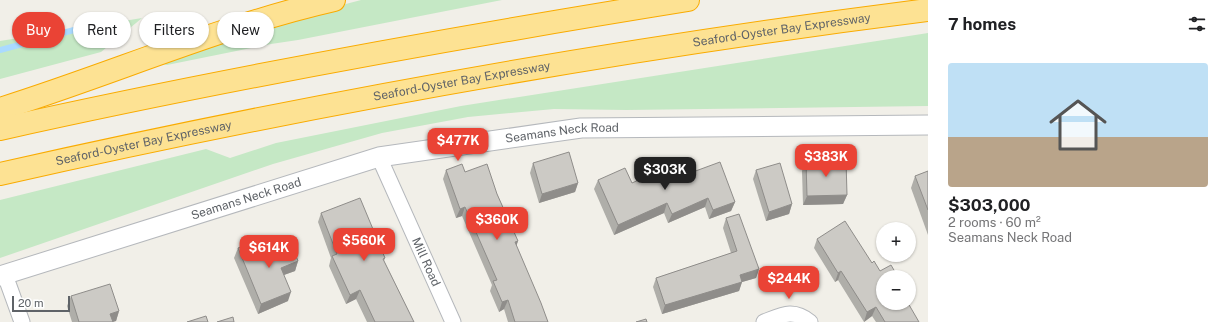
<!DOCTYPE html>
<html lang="en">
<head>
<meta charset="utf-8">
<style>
	:root { --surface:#fff; --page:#f2f2f2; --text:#202124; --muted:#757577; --line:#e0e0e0; --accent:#ea4335 }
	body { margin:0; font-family:"Public Sans",sans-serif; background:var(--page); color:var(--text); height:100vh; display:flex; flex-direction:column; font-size:15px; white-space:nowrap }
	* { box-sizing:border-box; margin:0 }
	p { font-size:13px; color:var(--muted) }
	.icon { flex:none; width:22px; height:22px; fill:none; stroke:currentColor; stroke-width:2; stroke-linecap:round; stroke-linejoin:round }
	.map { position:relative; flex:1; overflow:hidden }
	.drawer { display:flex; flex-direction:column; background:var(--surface); width:300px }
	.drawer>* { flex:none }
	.hud { position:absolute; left:12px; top:12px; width:380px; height:36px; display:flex; gap:8px }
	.buttons { position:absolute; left:876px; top:222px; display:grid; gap:8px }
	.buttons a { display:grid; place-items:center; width:40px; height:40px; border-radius:50%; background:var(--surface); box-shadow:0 1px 3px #0004; font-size:20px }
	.scale { position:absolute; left:12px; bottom:10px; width:58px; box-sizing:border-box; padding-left:4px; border:2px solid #5f6368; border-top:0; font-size:11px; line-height:14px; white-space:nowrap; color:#5f6368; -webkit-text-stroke:3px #fff; paint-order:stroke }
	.price { position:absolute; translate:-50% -34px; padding:0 9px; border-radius:8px; background:var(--accent); color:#fff; font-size:13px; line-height:26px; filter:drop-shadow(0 1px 2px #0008) }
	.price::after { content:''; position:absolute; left:50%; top:24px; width:12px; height:9px; margin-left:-6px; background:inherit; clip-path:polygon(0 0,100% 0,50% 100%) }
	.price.selected { background:#222; color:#fff }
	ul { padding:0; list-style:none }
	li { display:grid; align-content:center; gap:8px; height:212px; padding:0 20px }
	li+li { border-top:1px solid var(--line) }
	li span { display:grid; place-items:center; height:124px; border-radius:4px; color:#555 }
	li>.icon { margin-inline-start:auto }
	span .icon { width:72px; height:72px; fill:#fffc; stroke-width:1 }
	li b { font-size:17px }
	h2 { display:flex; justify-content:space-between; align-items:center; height:48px; padding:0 20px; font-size:17px }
	.pill { padding:0 14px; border-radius:18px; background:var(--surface); box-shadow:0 1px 3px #0004; font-size:14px; line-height:36px }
	.pill.selected { background:var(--accent); color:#fff }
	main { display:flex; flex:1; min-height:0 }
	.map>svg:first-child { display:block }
	.green { fill:#c5e8c5 }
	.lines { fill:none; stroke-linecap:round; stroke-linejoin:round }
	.stream { stroke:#aadaff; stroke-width:6 }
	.minor-casing { stroke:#b5b8bc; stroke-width:17 }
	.tertiary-casing { stroke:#b5b8bc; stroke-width:21 }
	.motorway-casing { stroke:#f9ab00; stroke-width:24 }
	.minor { stroke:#fff; stroke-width:15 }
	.tertiary { stroke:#fff; stroke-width:19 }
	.motorway { stroke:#fde293; stroke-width:22 }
	.wall { fill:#afaea9 }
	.shaded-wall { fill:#8f8d8a }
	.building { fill:#cccac5; stroke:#8f8d8a }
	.labels { text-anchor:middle; stroke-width:3; stroke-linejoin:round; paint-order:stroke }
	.street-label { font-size:12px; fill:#5f6368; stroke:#fff }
</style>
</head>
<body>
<main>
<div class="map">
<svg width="928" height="322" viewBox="0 0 928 322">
	<rect width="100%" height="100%" fill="#f1efe8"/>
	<!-- green -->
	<g class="green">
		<path d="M 361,0 L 502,0 L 298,40 L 271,44 L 167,65 L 156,62 L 289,19 Z"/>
		<path d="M 142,18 L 101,52 L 0,79 L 0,41 Z"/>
		<path d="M 928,33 L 928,106 L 626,110 L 554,109 L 468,117 L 382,133 L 273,164 L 0,258 L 0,200 L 206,149 L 230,158 L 276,143 L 461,106 Z"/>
	</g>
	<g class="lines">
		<!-- stream -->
		<path class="stream" d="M 0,50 L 96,24"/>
		<defs>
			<g id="minor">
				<path id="s1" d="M 379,157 L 453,322"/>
				<path d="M 5,275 L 22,322"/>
				<path d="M 764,322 C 782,315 793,308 810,322"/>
			</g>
			<g id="tertiary">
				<path id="s2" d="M 0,276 L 379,157 L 581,128 L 928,125"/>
			</g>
			<g id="motorway">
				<path d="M 0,109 C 112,74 220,26 334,0"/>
				<path d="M 0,129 C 228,78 458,37 688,0"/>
				<path id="s3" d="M 0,174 C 306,105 617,49 928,10"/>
			</g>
		</defs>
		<!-- minor casing -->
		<use href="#minor" class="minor-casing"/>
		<!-- tertiary casing -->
		<use href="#tertiary" class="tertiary-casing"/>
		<!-- motorway casing -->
		<use href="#motorway" class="motorway-casing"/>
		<!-- minor -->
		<use href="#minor" class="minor"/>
		<!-- tertiary -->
		<use href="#tertiary" class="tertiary"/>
		<!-- motorway -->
		<use href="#motorway" class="motorway"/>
	</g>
	<!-- wall -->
	<g class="wall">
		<path d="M 806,161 L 847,195 L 843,204 L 803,205 L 802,171 Z"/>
		<path d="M 533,163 L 578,183 L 575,192 L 539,203 L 530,173 Z"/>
		<path d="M 446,170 L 465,172 L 497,194 L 518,241 L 516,246 L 548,322 L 508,322 L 504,309 L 499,312 L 490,291 L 492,285 L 462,216 L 456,218 L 443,179 Z"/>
		<path d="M 756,170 L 792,204 L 789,214 L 766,221 L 753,179 Z"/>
		<path d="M 928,171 L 928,235 L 911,188 L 915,176 Z"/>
		<path d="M 682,176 L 735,202 L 731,211 L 709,219 L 705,207 L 668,223 L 664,213 L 614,235 L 594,189 L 598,180 L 632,183 Z"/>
		<path d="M 321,213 L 385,258 L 384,261 L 414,322 L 367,322 L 356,299 L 346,304 L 329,266 L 331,258 L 318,222 Z"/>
		<path d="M 726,218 L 759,269 L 756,278 L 742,282 L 739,291 L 662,314 L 653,287 L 656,278 L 731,253 L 723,228 Z"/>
		<path d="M 817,239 L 872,263 L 919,322 L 876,322 L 872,316 L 864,322 L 838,280 L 835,282 L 814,248 Z"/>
		<path d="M 238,248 L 258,254 L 298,261 L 295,271 L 284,275 L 288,301 L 258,314 L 234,258 Z"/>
		<path d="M 71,296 L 119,311 L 116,321 L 113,322 L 72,322 L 67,306 Z"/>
	</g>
	<!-- shaded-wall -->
	<g class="shaded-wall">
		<path d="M 578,183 L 575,192 L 539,203 L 542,194 Z"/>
		<path d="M 847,195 L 843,204 L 803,205 L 807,196 Z"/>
		<path d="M 708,198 L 705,207 L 668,223 L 672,214 Z"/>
		<path d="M 735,202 L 731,211 L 709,219 L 713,210 Z"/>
		<path d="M 667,203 L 664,213 L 614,235 L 618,225 Z"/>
		<path d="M 792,204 L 789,214 L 766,221 L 769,212 Z"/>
		<path d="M 465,207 L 462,216 L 456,218 L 460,209 Z"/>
		<path d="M 518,241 L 515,250 L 515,242 Z"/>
		<path d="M 298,261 L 295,271 L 278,277 L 281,268 Z"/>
		<path d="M 759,269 L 756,278 L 742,282 L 739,291 L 662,314 L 665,305 L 740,275 Z"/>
		<path d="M 841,271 L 838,280 L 835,282 L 838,273 Z"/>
		<path d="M 360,290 L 356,299 L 346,304 L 350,295 Z"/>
		<path d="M 291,292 L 288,301 L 258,314 L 261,304 Z"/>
		<path d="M 508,300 L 504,309 L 499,312 L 502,302 Z"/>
		<path d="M 876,307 L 872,316 L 864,322 L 867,312 Z"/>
		<path d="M 119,311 L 116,321 L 111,322 L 110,314 Z"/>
	</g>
	<!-- building -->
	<g class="building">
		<path d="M 569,152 L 578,183 L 542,194 L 533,163 Z"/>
		<path d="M 846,160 L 847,195 L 807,196 L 806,161 Z"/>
		<path d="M 720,162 L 735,202 L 713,210 L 708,198 L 672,214 L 667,203 L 618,225 L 598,180 L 625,168 L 632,183 L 676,163 L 682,176 Z"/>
		<path d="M 780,163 L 792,204 L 769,212 L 756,170 Z"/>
		<path d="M 462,164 L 465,172 L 487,164 L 497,194 L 518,241 L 515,242 L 541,303 L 548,322 L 515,322 L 508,300 L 502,302 L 493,281 L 497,280 L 465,207 L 460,209 L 446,170 Z"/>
		<path d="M 928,171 L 928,210 L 915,176 Z"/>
		<path d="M 360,198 L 385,258 L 383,259 L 414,322 L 375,322 L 360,290 L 350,295 L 332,256 L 337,254 L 321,213 Z"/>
		<path d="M 739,214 L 759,269 L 740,275 L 742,282 L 665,305 L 656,278 L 737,251 L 726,218 Z"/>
		<path d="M 845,221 L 872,263 L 874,261 L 880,271 L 891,265 L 898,277 L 883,277 L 883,303 L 908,303 L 919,322 L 885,322 L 876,307 L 867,312 L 841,271 L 838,273 L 817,239 Z"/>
		<path d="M 290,240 L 298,261 L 281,268 L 291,292 L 261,304 L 238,248 L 253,242 L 258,254 Z"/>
		<path d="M 110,284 L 119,311 L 110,314 L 113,322 L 79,322 L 71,296 Z"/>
		<path d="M 206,316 L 208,322 L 187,322 Z"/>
		<path d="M 233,317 L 234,322 L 217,322 Z"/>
		<path d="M 646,319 L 647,322 L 636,322 Z"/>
	</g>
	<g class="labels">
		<!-- street labels -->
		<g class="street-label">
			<text dy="4" stroke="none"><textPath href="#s3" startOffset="795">Seaford-Oyster Bay Expressway</textPath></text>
			<text dy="4" stroke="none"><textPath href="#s3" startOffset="471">Seaford-Oyster Bay Expressway</textPath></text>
			<text dy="4" stroke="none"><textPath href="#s2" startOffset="582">Seamans Neck Road</textPath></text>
			<text dy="4" stroke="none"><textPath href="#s3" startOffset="147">Seaford-Oyster Bay Expressway</textPath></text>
			<text dy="4" stroke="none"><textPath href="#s2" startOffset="258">Seamans Neck Road</textPath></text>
			<text dy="4" stroke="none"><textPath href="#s1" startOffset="115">Mill Road</textPath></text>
		</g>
	</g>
</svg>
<div class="buttons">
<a>+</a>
<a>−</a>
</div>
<div class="scale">20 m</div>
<b class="price" style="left:458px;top:162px">$477K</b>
<b class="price" style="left:826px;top:178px">$383K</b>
<b class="price selected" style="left:665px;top:191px">$303K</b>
<b class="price" style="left:497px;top:241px">$360K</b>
<b class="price" style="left:364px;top:262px">$560K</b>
<b class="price" style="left:269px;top:269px">$614K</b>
<b class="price" style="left:789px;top:300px">$244K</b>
<div class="hud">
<a class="pill selected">Buy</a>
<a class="pill">Rent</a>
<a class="pill">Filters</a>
<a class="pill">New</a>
</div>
</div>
<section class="drawer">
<h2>7 homes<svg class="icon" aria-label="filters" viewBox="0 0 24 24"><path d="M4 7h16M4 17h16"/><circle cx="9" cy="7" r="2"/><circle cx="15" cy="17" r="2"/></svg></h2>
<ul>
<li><span style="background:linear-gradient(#bfe0f5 60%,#b9a48a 0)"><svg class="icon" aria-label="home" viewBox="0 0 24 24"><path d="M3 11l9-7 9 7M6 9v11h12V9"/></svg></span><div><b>$303,000</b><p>2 rooms · 60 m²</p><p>Seamans Neck Road</p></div></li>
</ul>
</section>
</main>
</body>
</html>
